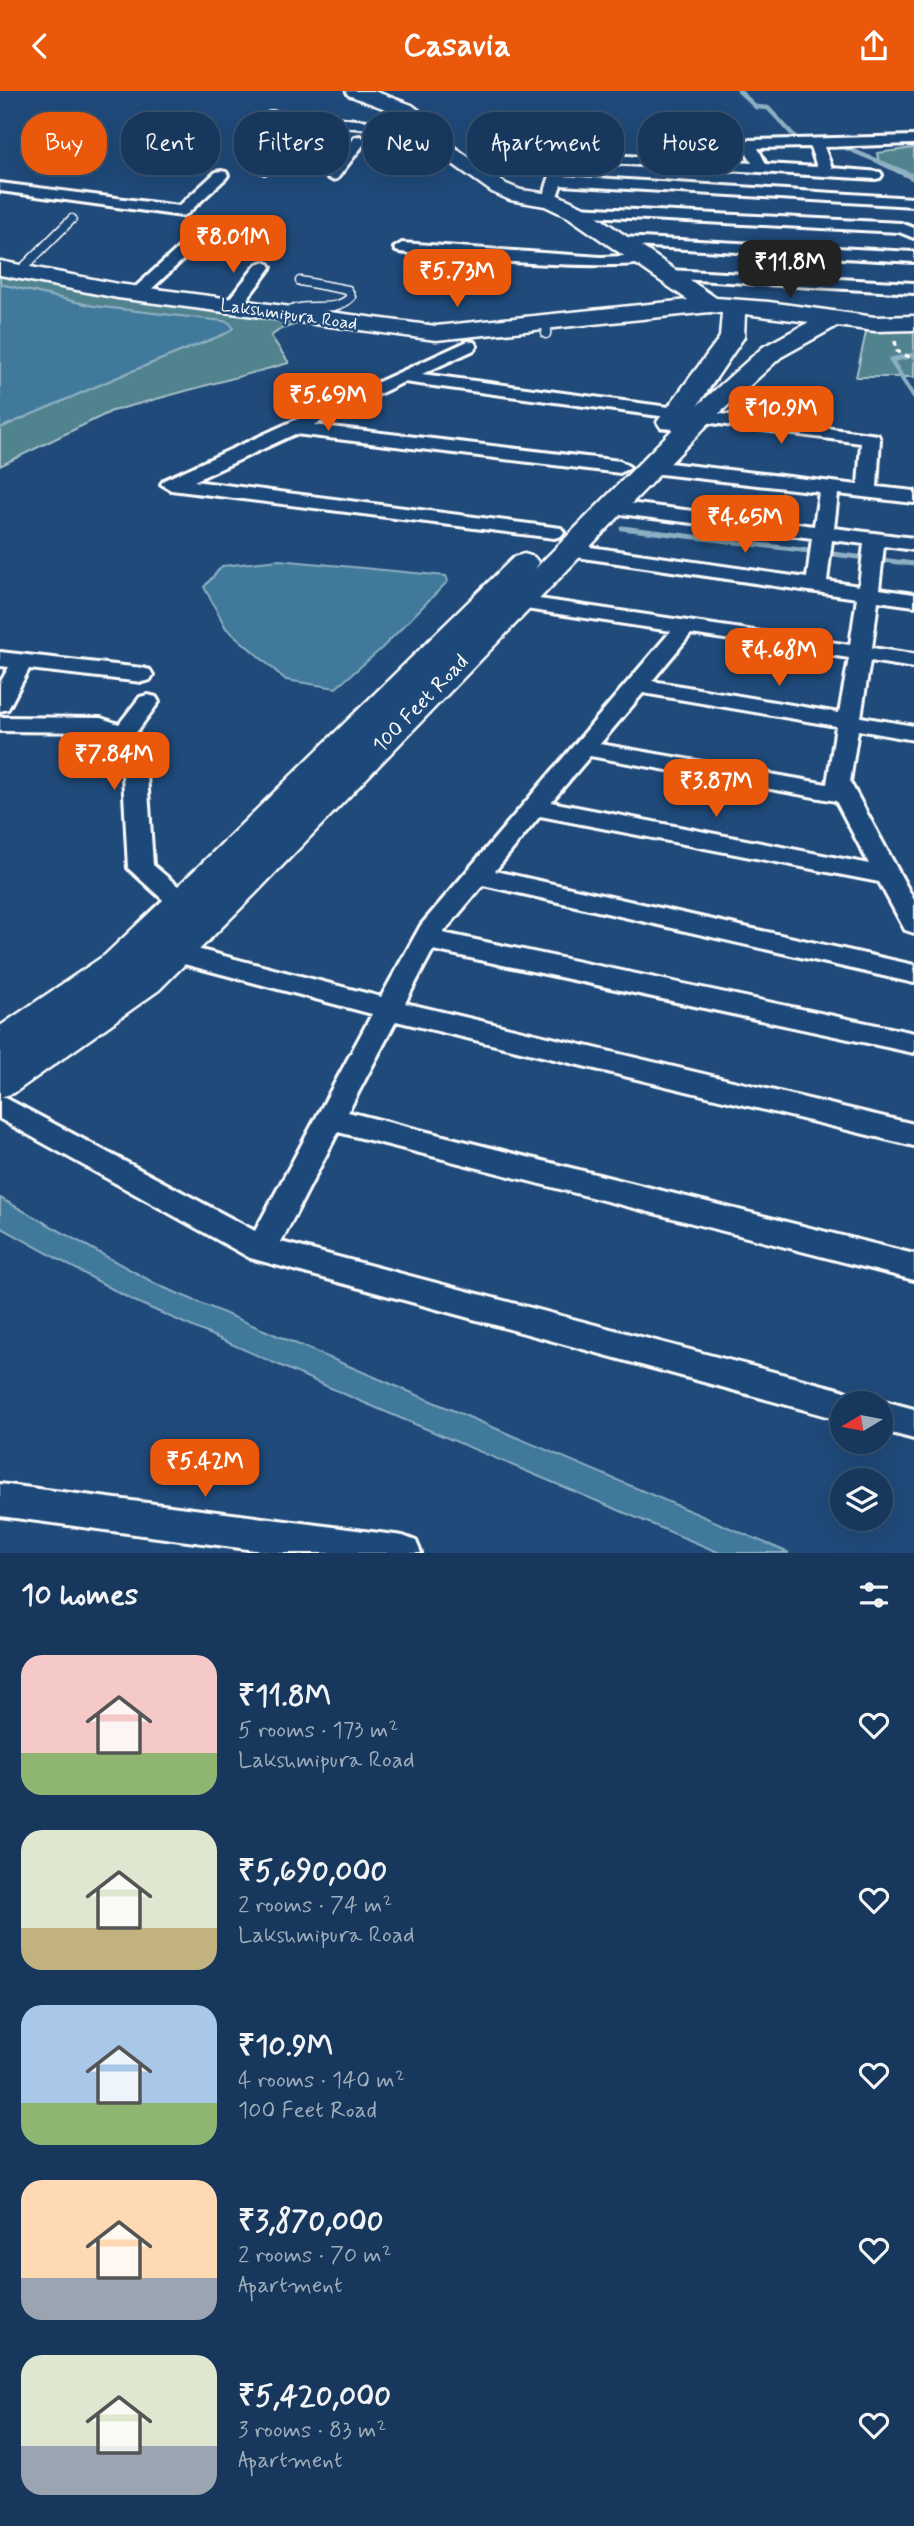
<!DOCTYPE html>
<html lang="en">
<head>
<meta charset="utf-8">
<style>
	:root { --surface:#17385c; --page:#244365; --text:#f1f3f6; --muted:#9eacbb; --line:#365272; --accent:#ea580c }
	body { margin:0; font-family:Mynerve,sans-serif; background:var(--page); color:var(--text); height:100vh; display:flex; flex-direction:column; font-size:26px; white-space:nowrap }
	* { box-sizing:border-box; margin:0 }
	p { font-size:23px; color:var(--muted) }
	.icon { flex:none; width:38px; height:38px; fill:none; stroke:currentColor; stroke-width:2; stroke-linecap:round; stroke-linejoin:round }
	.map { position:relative; height:1462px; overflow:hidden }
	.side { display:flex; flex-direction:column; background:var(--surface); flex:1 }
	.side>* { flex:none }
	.hud { position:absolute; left:21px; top:21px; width:873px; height:63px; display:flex; gap:14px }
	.needle { width:46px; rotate:260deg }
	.tools { position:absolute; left:830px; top:1300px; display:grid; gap:14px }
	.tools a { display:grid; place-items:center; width:63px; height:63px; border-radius:50%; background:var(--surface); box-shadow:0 7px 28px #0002,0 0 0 2px var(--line); font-size:35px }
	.price { position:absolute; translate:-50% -60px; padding:0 16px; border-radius:14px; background:var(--accent); color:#fff; font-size:23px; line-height:46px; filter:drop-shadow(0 2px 4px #0008) }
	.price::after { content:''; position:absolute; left:50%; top:42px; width:21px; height:16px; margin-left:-10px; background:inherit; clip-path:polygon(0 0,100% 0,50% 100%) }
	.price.selected { background:#222; color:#fff }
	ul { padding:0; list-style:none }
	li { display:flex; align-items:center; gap:21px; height:175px; padding:0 21px }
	li span { display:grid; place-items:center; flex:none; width:196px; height:140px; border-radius:21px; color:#555 }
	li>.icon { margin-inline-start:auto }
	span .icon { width:84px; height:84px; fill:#fffc; stroke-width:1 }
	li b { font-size:30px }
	h2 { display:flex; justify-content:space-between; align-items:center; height:84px; padding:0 21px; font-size:30px }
	.tag { padding:0 24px; border-radius:28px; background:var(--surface); box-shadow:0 7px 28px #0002,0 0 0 2px var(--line); font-size:24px; line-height:63px }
	.tag.selected { background:var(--accent); color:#fff }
	header { display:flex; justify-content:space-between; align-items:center; height:91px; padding:0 21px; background:var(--accent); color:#fff; font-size:32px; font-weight:700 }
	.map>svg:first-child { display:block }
	.green { fill:#51838f; stroke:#a8c1c7; stroke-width:2 }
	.water { fill:#41799a; stroke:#8dafc2; stroke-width:2 }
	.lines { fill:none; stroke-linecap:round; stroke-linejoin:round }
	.stream-far1 { stroke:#8dafc2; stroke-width:4.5 }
	.stream { stroke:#8dafc2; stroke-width:5 }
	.lane-casing { stroke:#fff; stroke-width:11 }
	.street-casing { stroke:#fff; stroke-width:6 }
	.secondary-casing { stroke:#fff; stroke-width:5 }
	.path { stroke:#fff; stroke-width:3.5; stroke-dasharray:5 4.5; stroke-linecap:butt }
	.lane { stroke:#1f4a7a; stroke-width:8 }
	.street { fill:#1f4a7a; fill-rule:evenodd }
	.secondary { fill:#1f4a7a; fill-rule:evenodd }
	.labels { text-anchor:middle; stroke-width:5; stroke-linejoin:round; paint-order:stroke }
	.far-street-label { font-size:18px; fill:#fff; stroke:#1f4a7a }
	.street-label { font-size:21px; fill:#fff; stroke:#1f4a7a }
</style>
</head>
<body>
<header><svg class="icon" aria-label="back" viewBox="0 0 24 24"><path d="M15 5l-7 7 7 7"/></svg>Casavia<svg class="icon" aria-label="share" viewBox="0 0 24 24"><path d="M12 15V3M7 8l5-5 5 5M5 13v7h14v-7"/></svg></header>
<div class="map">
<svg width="914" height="1462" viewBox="0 0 914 1462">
	<rect width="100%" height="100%" fill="#1f4a7a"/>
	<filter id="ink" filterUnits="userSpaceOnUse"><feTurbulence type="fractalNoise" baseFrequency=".0143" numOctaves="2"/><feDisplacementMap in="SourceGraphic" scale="14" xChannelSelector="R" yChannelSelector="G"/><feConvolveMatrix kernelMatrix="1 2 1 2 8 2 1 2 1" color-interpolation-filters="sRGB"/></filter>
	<g filter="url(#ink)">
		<!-- green -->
		<g class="green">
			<path d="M 914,57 L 914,89 L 879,72 L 877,62 Z"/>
			<path d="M 0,182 L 304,231 L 281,238 L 271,245 L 289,272 L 112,320 L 0,375 L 0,337 L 127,282 L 227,242 L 227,231 L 93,215 L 0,193 Z"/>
			<path d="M 914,236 L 914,286 L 856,286 L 867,237 Z"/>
		</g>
		<!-- water -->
		<g class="water">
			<path d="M 0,193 L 93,215 L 223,230 L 230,232 L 233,237 L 227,242 L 127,282 L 0,337 Z"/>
			<path d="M 279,469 L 446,485 L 448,490 L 381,558 L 336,597 L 286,589 L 226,537 L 204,496 L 222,475 Z"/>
			<path d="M 0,1107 L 158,1194 L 789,1462 L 720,1462 L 360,1310 L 132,1209 L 0,1136 Z"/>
		</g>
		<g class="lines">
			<!-- stream-far1 -->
			<g class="stream-far1">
				<path d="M 739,0 L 756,16 L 768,17 L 797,48 L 806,48"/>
				<path d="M 834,52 L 914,85"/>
			</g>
			<!-- stream -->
			<g class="stream">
				<path d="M 914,264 L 891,269 L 914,306"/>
				<path d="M 622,437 L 914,473"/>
			</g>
			<defs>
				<g id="lane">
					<path d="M 19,181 L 72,128"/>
					<path d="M 284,223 C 306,208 332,225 351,206 L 348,199 L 300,190"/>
					<path d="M 546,243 L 547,235 L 556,230"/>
				</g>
				<g id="street">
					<path d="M 271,21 L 422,35 L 429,39 L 422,43 L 266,28 L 264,25 Z"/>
					<path d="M 360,45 L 367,49 L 337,88 L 332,89 L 325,85 L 342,63 L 286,58 L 269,81 L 264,82 L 257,78 L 272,56 L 250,54 L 243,50 L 250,46 L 348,55 L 355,46 Z"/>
					<path d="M 914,45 L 914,53 L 824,56 L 832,77 L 880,81 L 882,84 L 880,87 L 875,88 L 575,70 L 564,85 L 913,107 L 913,115 L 561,94 L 557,105 L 547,105 L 545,102 C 549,85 555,67 573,62 L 752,72 L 742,53 L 749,49 ZM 810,56 L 817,76 L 766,73 L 758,57 Z"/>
					<path d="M 221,80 L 226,81 L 228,84 L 226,87 L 187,123 L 182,125 L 0,100 L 0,92 L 179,115 L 216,81 Z"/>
					<path d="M 576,116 L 901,132 L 914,137 L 914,147 L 899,141 L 571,124 L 568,121 Z"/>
					<path d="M 212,129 L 217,131 L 220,134 L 217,137 L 143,206 L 131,206 L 129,203 L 131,200 L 207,131 Z"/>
					<path d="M 621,146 L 914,161 L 914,171 L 616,154 L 613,151 L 616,148 Z"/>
					<path d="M 402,152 L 601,166 L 645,164 L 653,169 C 641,182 424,167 396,160 L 394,157 Z"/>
					<path d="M 263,171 L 269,173 L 271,176 L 269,179 L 238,220 L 226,220 L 224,216 L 226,212 L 257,173 Z"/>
					<path d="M 668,179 L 914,192 L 914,202 L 662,187 L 660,184 L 662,181 Z"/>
					<path d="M 468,250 L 474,251 L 477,255 L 474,259 L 422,283 L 878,344 L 880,348 L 877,396 L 914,400 L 914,412 L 838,403 L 834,437 L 914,447 L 914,459 L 884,455 L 879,498 L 914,503 L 914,515 L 878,510 L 872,557 L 914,563 L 914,577 L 870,570 L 861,626 L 914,635 L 914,649 L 858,639 L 850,691 L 914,809 L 914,842 L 905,839 L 879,791 L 540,725 L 495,780 L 914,874 L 914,892 L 483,794 L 443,842 L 914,942 L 914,962 L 433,859 L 405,912 L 914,1033 L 914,1055 L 396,930 L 348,1021 L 914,1163 L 914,1189 L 338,1041 L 281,1151 L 842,1299 L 854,1304 L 858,1312 L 842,1312 L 842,1329 L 250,1167 L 0,1028 L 0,1004 L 255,1140 L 372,923 L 165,868 L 161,861 L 165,854 L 174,852 L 381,906 L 421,834 L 671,540 L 519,517 L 512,515 L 508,511 L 512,507 L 519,505 L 850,554 L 857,507 L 569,465 L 562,463 L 559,459 L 562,455 L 569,453 L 807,487 L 812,447 L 612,422 L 602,416 L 612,410 L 814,435 L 819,401 L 652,382 L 642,376 L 652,370 L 858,394 L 861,352 L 404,291 L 314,334 L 620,370 L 630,376 L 620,382 L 295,343 L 194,390 L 561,437 L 564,441 L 561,445 L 554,447 L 171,399 L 161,393 L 164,389 ZM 832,449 L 864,453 L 859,495 L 827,490 ZM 691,543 L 849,567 L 839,622 L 652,590 ZM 643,602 L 836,635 L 827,693 L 600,653 ZM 590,665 L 836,710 L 869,773 L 551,711 Z"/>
					<path d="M 0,561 L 142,577 L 150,579 L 153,584 L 150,589 L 142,591 L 29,578 L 8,618 L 0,620 L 0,592 L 9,576 L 0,575 Z"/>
					<path d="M 148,604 L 156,606 L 159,611 L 135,643 L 147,684 L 153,774 L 191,806 L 195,812 L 191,818 L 182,821 L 173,818 L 128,777 L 123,684 L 113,647 L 98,641 L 0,640 L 0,626 L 101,627 L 119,633 L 140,606 Z"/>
					<path d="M 880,1309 L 914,1318 L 914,1348 L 880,1339 L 880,1312 L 871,1312 Z"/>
					<path d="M 0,1393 L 403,1445 L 416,1450 L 421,1462 L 277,1462 L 0,1425 Z"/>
				</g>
				<path id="secondary" d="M 346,0 L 374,0 L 412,14 L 421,21 L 432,40 L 506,93 L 521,99 L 558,104 L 584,116 L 716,207 L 769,211 L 875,226 L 914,225 L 914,239 L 875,240 L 837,235 L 781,266 L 711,330 L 254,804 L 159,899 L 14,1002 L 0,1006 L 0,935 L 105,864 L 199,775 L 514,466 L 524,463 L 534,466 L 539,472 L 535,478 L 673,338 L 661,337 L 657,331 L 720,246 L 722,222 L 710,221 L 436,249 L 118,207 L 0,184 L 0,170 L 118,193 L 436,235 L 688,209 L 568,126 L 545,115 L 510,109 L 492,101 L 416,47 L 410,33 L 399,23 L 348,4 ZM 745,223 L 809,231 L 763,256 L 698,314 L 744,246 Z"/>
			</defs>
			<!-- lane casing -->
			<use href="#lane" class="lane-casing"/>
			<!-- street casing -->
			<use href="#street" class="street-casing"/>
			<!-- secondary casing -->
			<use href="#secondary" class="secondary-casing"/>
			<!-- path -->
			<path class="path" d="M 895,250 L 897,260 L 914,268"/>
			<!-- lane -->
			<use href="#lane" class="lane"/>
			<!-- street -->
			<use href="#street" class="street"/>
			<!-- secondary -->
			<use href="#secondary" class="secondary"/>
		</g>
	</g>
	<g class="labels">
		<!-- far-street labels -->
		<g class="far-street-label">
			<text transform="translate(289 223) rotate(8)" y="6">Lakshmipura Road</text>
		</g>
		<!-- street labels -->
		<g class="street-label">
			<text transform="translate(420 612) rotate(-46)" y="7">100 Feet Road</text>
		</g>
	</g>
</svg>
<div class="tools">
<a><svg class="needle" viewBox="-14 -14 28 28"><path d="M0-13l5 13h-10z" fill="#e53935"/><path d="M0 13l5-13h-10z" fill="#9eacbb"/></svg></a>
<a><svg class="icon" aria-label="layers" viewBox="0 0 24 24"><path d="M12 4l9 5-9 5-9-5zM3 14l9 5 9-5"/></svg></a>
</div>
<b class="price" style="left:233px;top:184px">₹8.01M</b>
<b class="price selected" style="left:790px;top:209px">₹11.8M</b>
<b class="price" style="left:457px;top:218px">₹5.73M</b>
<b class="price" style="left:328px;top:342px">₹5.69M</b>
<b class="price" style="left:781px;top:355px">₹10.9M</b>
<b class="price" style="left:745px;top:464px">₹4.65M</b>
<b class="price" style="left:779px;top:597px">₹4.68M</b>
<b class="price" style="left:114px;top:701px">₹7.84M</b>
<b class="price" style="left:716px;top:728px">₹3.87M</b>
<b class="price" style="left:205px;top:1408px">₹5.42M</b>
<div class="hud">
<a class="tag selected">Buy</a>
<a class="tag">Rent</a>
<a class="tag">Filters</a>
<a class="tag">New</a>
<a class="tag">Apartment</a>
<a class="tag">House</a>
</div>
</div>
<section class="side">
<h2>10 homes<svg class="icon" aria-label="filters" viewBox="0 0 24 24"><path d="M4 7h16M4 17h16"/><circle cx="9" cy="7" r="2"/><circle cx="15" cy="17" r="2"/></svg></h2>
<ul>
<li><span style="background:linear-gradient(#f6c9c9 70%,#8fb573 0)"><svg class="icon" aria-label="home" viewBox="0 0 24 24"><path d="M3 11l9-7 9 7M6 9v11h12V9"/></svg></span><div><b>₹11.8M</b><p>5 rooms · 173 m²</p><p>Lakshmipura Road</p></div><svg class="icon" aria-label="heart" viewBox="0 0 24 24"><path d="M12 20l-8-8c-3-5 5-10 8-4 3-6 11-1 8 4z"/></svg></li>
<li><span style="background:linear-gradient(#dfe7d0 70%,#c2b280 0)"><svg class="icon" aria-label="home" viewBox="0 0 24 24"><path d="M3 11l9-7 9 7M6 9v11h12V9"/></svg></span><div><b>₹5,690,000</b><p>2 rooms · 74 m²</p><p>Lakshmipura Road</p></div><svg class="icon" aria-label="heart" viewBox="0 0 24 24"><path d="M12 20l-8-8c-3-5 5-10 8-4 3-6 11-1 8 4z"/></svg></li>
<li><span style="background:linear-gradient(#a9c7e8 70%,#8fb573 0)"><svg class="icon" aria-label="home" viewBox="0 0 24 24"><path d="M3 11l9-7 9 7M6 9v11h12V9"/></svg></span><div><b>₹10.9M</b><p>4 rooms · 140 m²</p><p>100 Feet Road</p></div><svg class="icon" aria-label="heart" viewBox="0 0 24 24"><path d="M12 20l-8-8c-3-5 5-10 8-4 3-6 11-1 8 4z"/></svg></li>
<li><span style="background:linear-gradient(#ffd9b3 70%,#9aa5b1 0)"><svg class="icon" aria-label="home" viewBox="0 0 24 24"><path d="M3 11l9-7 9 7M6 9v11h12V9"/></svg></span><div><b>₹3,870,000</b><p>2 rooms · 70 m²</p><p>Apartment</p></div><svg class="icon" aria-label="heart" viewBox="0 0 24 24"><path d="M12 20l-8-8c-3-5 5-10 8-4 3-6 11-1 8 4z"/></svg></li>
<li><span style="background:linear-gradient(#dfe7d0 65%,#9aa5b1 0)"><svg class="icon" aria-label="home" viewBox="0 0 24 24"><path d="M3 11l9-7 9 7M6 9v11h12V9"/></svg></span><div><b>₹5,420,000</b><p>3 rooms · 83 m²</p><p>Apartment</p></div><svg class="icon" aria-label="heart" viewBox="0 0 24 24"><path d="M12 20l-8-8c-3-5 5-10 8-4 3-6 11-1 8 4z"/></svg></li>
</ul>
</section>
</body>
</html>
